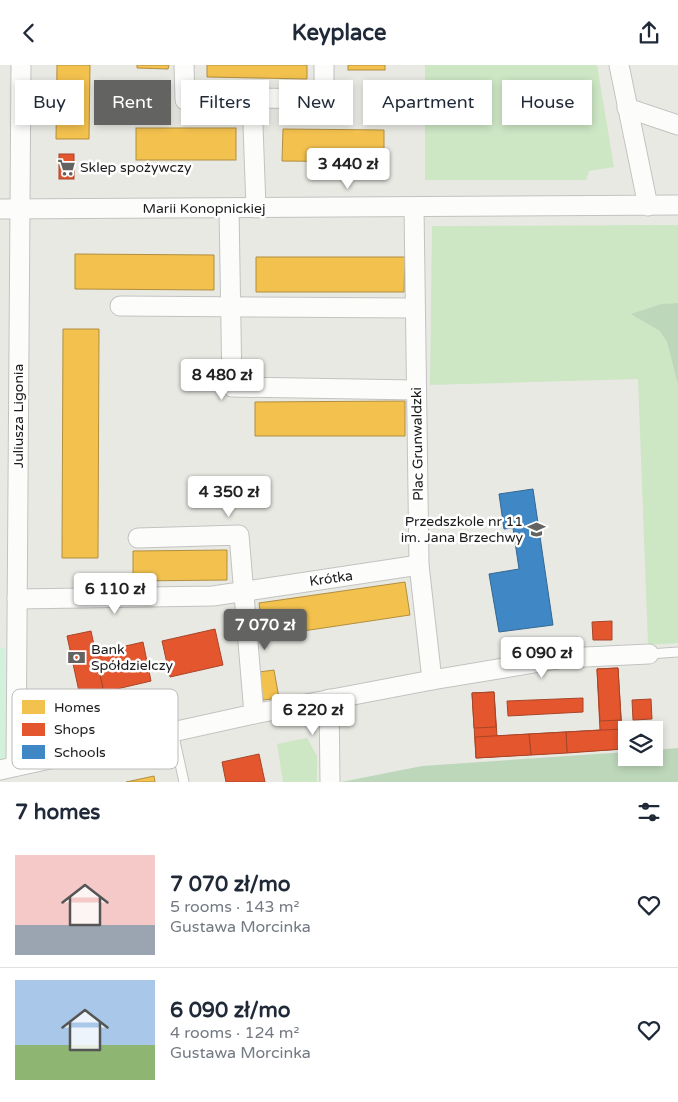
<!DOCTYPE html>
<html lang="en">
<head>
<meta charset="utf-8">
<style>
	:root { --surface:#fff; --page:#f6f6f7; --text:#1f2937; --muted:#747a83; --line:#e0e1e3; --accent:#636361 }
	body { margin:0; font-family:"Varela Round",sans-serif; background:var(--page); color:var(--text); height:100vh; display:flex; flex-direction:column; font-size:19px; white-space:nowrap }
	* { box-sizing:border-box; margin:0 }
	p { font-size:16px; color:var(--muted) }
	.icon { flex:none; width:28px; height:28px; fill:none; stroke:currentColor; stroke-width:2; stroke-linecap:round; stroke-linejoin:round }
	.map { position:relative; height:717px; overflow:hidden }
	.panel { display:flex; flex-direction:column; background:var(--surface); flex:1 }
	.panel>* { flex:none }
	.top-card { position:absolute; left:15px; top:15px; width:649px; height:45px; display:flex; gap:10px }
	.tools { position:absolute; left:618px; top:656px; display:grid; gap:10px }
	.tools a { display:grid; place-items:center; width:45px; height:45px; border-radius:0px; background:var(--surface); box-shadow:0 2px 8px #0003; font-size:25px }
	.price { position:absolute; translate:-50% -42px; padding:0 11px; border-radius:5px; background:#fff; color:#222; font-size:16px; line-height:32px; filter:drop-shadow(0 1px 2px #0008) }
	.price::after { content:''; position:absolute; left:50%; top:30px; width:15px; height:11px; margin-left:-8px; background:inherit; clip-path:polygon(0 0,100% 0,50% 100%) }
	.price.on { background:var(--accent); color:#fff }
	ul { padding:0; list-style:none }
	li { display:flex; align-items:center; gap:15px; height:125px; padding:0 15px }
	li+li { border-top:1px solid var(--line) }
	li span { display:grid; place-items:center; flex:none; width:140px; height:100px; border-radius:0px; color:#555 }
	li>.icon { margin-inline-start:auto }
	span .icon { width:60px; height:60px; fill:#fffc; stroke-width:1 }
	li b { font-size:21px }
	h2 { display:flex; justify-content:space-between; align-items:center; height:60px; padding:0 15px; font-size:21px }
	.pill { padding:0 18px; border-radius:0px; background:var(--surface); box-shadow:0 2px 8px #0003; font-size:18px; line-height:45px }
	.pill.on { background:var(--accent); color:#fff }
	header { display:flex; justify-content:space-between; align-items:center; height:65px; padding:0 15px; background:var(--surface); font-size:22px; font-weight:700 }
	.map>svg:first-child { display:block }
	.grass { fill:#cde6c4 }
	.forest { fill:#bdd7ba }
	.park { fill:#d2f0da }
	.homes { fill:#f2c14e; stroke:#b28f3f }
	.shops { fill:#e4572e; stroke:#a84528 }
	.schools { fill:#3f88c5; stroke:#346792 }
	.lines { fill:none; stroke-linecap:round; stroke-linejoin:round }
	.lane-casing { stroke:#c2c2c0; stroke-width:11 }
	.street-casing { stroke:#c2c2c0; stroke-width:21 }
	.lane { stroke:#fcfcfb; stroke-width:9 }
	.street { stroke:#fcfcfb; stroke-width:19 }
	.labels { text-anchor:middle; stroke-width:5; stroke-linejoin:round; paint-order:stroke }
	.poi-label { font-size:14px; fill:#1b1b1b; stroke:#fff; text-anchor:start }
	.street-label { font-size:14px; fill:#1b1b1b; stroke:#fff }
	.key { fill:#fff; stroke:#bbb; stroke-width:1 }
	.key-label { font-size:14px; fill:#1b1b1b }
</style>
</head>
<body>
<header><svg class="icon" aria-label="back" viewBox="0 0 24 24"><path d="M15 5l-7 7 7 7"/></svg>Keyplace<svg class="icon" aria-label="share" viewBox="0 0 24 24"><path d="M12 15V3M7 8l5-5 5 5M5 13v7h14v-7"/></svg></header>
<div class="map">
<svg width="678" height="717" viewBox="0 0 678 717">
	<rect width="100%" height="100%" fill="#e9e9e4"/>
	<!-- grass -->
	<g class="grass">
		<path d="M 425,0 L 597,0 L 614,102 L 589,106 L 586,115 L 425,115 Z"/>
		<path d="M 678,160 L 678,238 L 661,239 L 632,249 L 659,263 L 667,277 L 678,320 L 678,578 L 648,580 L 638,314 L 430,320 L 432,161 Z"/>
		<path d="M 307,673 L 317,691 L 317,717 L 283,717 L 277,679 Z"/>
	</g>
	<!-- forest -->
	<g class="forest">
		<path d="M 678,238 L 678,320 L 667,277 L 660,266 L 631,249 L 661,239 Z"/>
		<path d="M 678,683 L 678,717 L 341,717 L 422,701 L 626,687 L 626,692 L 654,692 L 654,685 Z"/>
	</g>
	<!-- park -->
	<path class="park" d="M 0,583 L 5,583 L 6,699 L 0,700 Z"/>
	<!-- homes -->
	<g class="homes">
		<path d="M 57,0 L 90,0 L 89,74 L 56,74 Z"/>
		<path d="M 137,0 L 169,0 L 168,4 L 137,3 Z"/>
		<path d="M 207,0 L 307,0 L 307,14 L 207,12 Z"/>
		<rect x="348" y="0" width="37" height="5"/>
		<rect x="136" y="63" width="100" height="32"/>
		<path d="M 283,64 L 384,65 L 384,97 L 282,96 Z"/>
		<path d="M 75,189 L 214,190 L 214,225 L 75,224 Z"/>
		<path d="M 256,192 L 405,192 L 404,227 L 256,227 Z"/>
		<path d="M 63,264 L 99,264 L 98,493 L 62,493 Z"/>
		<path d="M 405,336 L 405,371 L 255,371 L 255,337 Z"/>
		<path d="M 227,485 L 227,515 L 133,516 L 133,486 Z"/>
		<path d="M 405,517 L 410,550 L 263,572 L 259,538 Z"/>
		<path d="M 274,605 L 279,633 L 263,635 L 259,607 Z"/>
		<path d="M 154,711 L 155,717 L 126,717 Z"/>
	</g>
	<!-- shops -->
	<g class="shops">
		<rect x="59" y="89" width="15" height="25"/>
		<path d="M 612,556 L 612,575 L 593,575 L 592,557 Z"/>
		<path d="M 215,564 L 223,600 L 170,612 L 162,576 Z"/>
		<path d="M 91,566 L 104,627 L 100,627 L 99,624 L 89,626 L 91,634 L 88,634 L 80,631 L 67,571 Z"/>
		<path d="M 143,577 L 151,616 L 104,627 L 95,588 Z"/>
		<path d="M 618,603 L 623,684 L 476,693 L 472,628 L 494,627 L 497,671 L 600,665 L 597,604 Z"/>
		<path d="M 618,603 L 621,655 L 600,656 L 597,604 Z"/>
		<path d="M 494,627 L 496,662 L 474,663 L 472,628 Z"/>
		<path d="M 583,633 L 583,647 L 508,651 L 507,636 Z"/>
		<path d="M 651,634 L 652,654 L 633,655 L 632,635 Z"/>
		<path d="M 622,664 L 623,684 L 567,688 L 566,667 Z"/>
		<path d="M 566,667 L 567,688 L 531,690 L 529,669 Z"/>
		<path d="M 529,669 L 531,690 L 476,693 L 475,672 Z"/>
		<path d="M 259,689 L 265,717 L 226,717 L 222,697 Z"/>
	</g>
	<!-- schools -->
	<path class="schools" d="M 533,424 L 553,560 L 499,567 L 489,509 L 519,504 L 513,463 L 504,464 L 499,429 Z"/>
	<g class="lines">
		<defs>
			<g id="lane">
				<path d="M 649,589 L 678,587"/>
				<path d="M 173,667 L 184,717"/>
			</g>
			<g id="street">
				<path d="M 184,0 L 185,35 L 252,33"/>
				<path d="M 619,0 L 648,141"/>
				<path d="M 627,43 L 678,60"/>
				<path d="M 414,142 L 419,500 L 432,615"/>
				<path d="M 229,143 L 232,322 L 416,325"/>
				<path d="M 256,143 L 252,33 L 324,34 L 324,0"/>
				<path d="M 0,144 L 678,140"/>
				<path d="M 120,241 L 414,243"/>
				<path d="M 138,473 L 239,470 L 254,649"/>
				<path d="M 17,534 L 213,531 L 419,500"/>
				<path d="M 329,634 L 330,717"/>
				<path d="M 16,701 L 21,0"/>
				<path d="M 0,705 L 254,649 L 432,615 L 564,593 L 649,589"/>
			</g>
		</defs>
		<!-- lane casing -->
		<use href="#lane" class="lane-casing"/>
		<!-- street casing -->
		<use href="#street" class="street-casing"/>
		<!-- lane -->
		<use href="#lane" class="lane"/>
		<!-- street -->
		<use href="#street" class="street"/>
	</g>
	<!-- icons -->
	<defs>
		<symbol id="supermarket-bare" viewBox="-9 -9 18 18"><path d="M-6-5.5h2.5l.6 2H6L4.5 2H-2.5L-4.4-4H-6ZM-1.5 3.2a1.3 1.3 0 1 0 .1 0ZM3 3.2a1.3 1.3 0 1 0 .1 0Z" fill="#636361" stroke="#fff" stroke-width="2.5" paint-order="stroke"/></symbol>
		<symbol id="school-bare" viewBox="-9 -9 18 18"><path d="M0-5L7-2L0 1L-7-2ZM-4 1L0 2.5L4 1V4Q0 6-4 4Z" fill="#636361" stroke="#fff" stroke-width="2.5" paint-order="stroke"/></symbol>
		<symbol id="bank-bare" viewBox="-9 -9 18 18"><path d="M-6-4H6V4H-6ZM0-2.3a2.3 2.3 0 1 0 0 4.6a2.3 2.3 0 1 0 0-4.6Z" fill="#636361" stroke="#fff" stroke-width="2.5" paint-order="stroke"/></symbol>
	</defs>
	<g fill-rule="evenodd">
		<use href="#supermarket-bare" x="54" y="90" width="25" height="25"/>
		<use href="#school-bare" x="524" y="452" width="25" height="25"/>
		<use href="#bank-bare" x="64" y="580" width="25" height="25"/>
	</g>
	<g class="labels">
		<!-- poi labels -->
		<g class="poi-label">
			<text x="80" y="107">Sklep spożywczy</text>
			<text x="523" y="461" text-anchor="end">Przedszkole nr 11<tspan x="523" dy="16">im. Jana Brzechwy</tspan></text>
			<text x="91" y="589">Bank<tspan x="91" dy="16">Spółdzielczy</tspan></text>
		</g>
		<!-- street labels -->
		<g class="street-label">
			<text x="204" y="148">Marii Konopnickiej</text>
			<text transform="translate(18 351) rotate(-90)" y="5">Juliusza Ligonia</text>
			<text transform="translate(417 379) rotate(-91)" y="5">Plac Grunwaldzki</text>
			<text transform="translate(331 513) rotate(-8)" y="5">Krótka</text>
		</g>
	</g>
	<!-- legend -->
	<rect x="12" y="624" width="166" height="80" rx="8" class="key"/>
	<rect x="22" y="635" width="23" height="14" fill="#f2c14e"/>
	<rect x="22" y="658" width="23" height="13" fill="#e4572e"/>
	<rect x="22" y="680" width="23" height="14" fill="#3f88c5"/>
	<g class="key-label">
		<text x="54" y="647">Homes</text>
		<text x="54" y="669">Shops</text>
		<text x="54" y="692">Schools</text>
	</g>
</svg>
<div class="tools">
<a><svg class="icon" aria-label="layers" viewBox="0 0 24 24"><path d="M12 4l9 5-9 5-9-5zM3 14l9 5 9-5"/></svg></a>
</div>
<b class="price" style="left:348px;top:125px">3 440 zł</b>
<b class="price" style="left:222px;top:336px">8 480 zł</b>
<b class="price" style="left:229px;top:453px">4 350 zł</b>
<b class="price" style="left:115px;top:550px">6 110 zł</b>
<b class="price on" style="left:265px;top:586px">7 070 zł</b>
<b class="price" style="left:542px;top:614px">6 090 zł</b>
<b class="price" style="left:313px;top:671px">6 220 zł</b>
<div class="top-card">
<a class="pill">Buy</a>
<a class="pill on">Rent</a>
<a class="pill">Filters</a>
<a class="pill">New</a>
<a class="pill">Apartment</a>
<a class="pill">House</a>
</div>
</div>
<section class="panel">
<h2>7 homes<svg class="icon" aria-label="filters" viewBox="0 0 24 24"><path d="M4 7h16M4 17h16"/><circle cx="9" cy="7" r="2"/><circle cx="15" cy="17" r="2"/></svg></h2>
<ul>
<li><span style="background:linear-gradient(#f6c9c9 70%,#9aa5b1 0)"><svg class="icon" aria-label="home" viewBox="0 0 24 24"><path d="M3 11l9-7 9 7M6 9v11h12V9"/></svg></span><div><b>7 070 zł/mo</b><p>5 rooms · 143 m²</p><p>Gustawa Morcinka</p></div><svg class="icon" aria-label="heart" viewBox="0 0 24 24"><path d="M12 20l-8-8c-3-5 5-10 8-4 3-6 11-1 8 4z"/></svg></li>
<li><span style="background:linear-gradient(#a9c7e8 65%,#8fb573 0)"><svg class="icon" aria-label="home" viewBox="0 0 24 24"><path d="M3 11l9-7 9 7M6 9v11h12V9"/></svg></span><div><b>6 090 zł/mo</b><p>4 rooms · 124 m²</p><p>Gustawa Morcinka</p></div><svg class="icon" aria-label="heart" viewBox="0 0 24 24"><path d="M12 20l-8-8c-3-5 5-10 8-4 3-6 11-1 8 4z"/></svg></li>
</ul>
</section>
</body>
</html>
